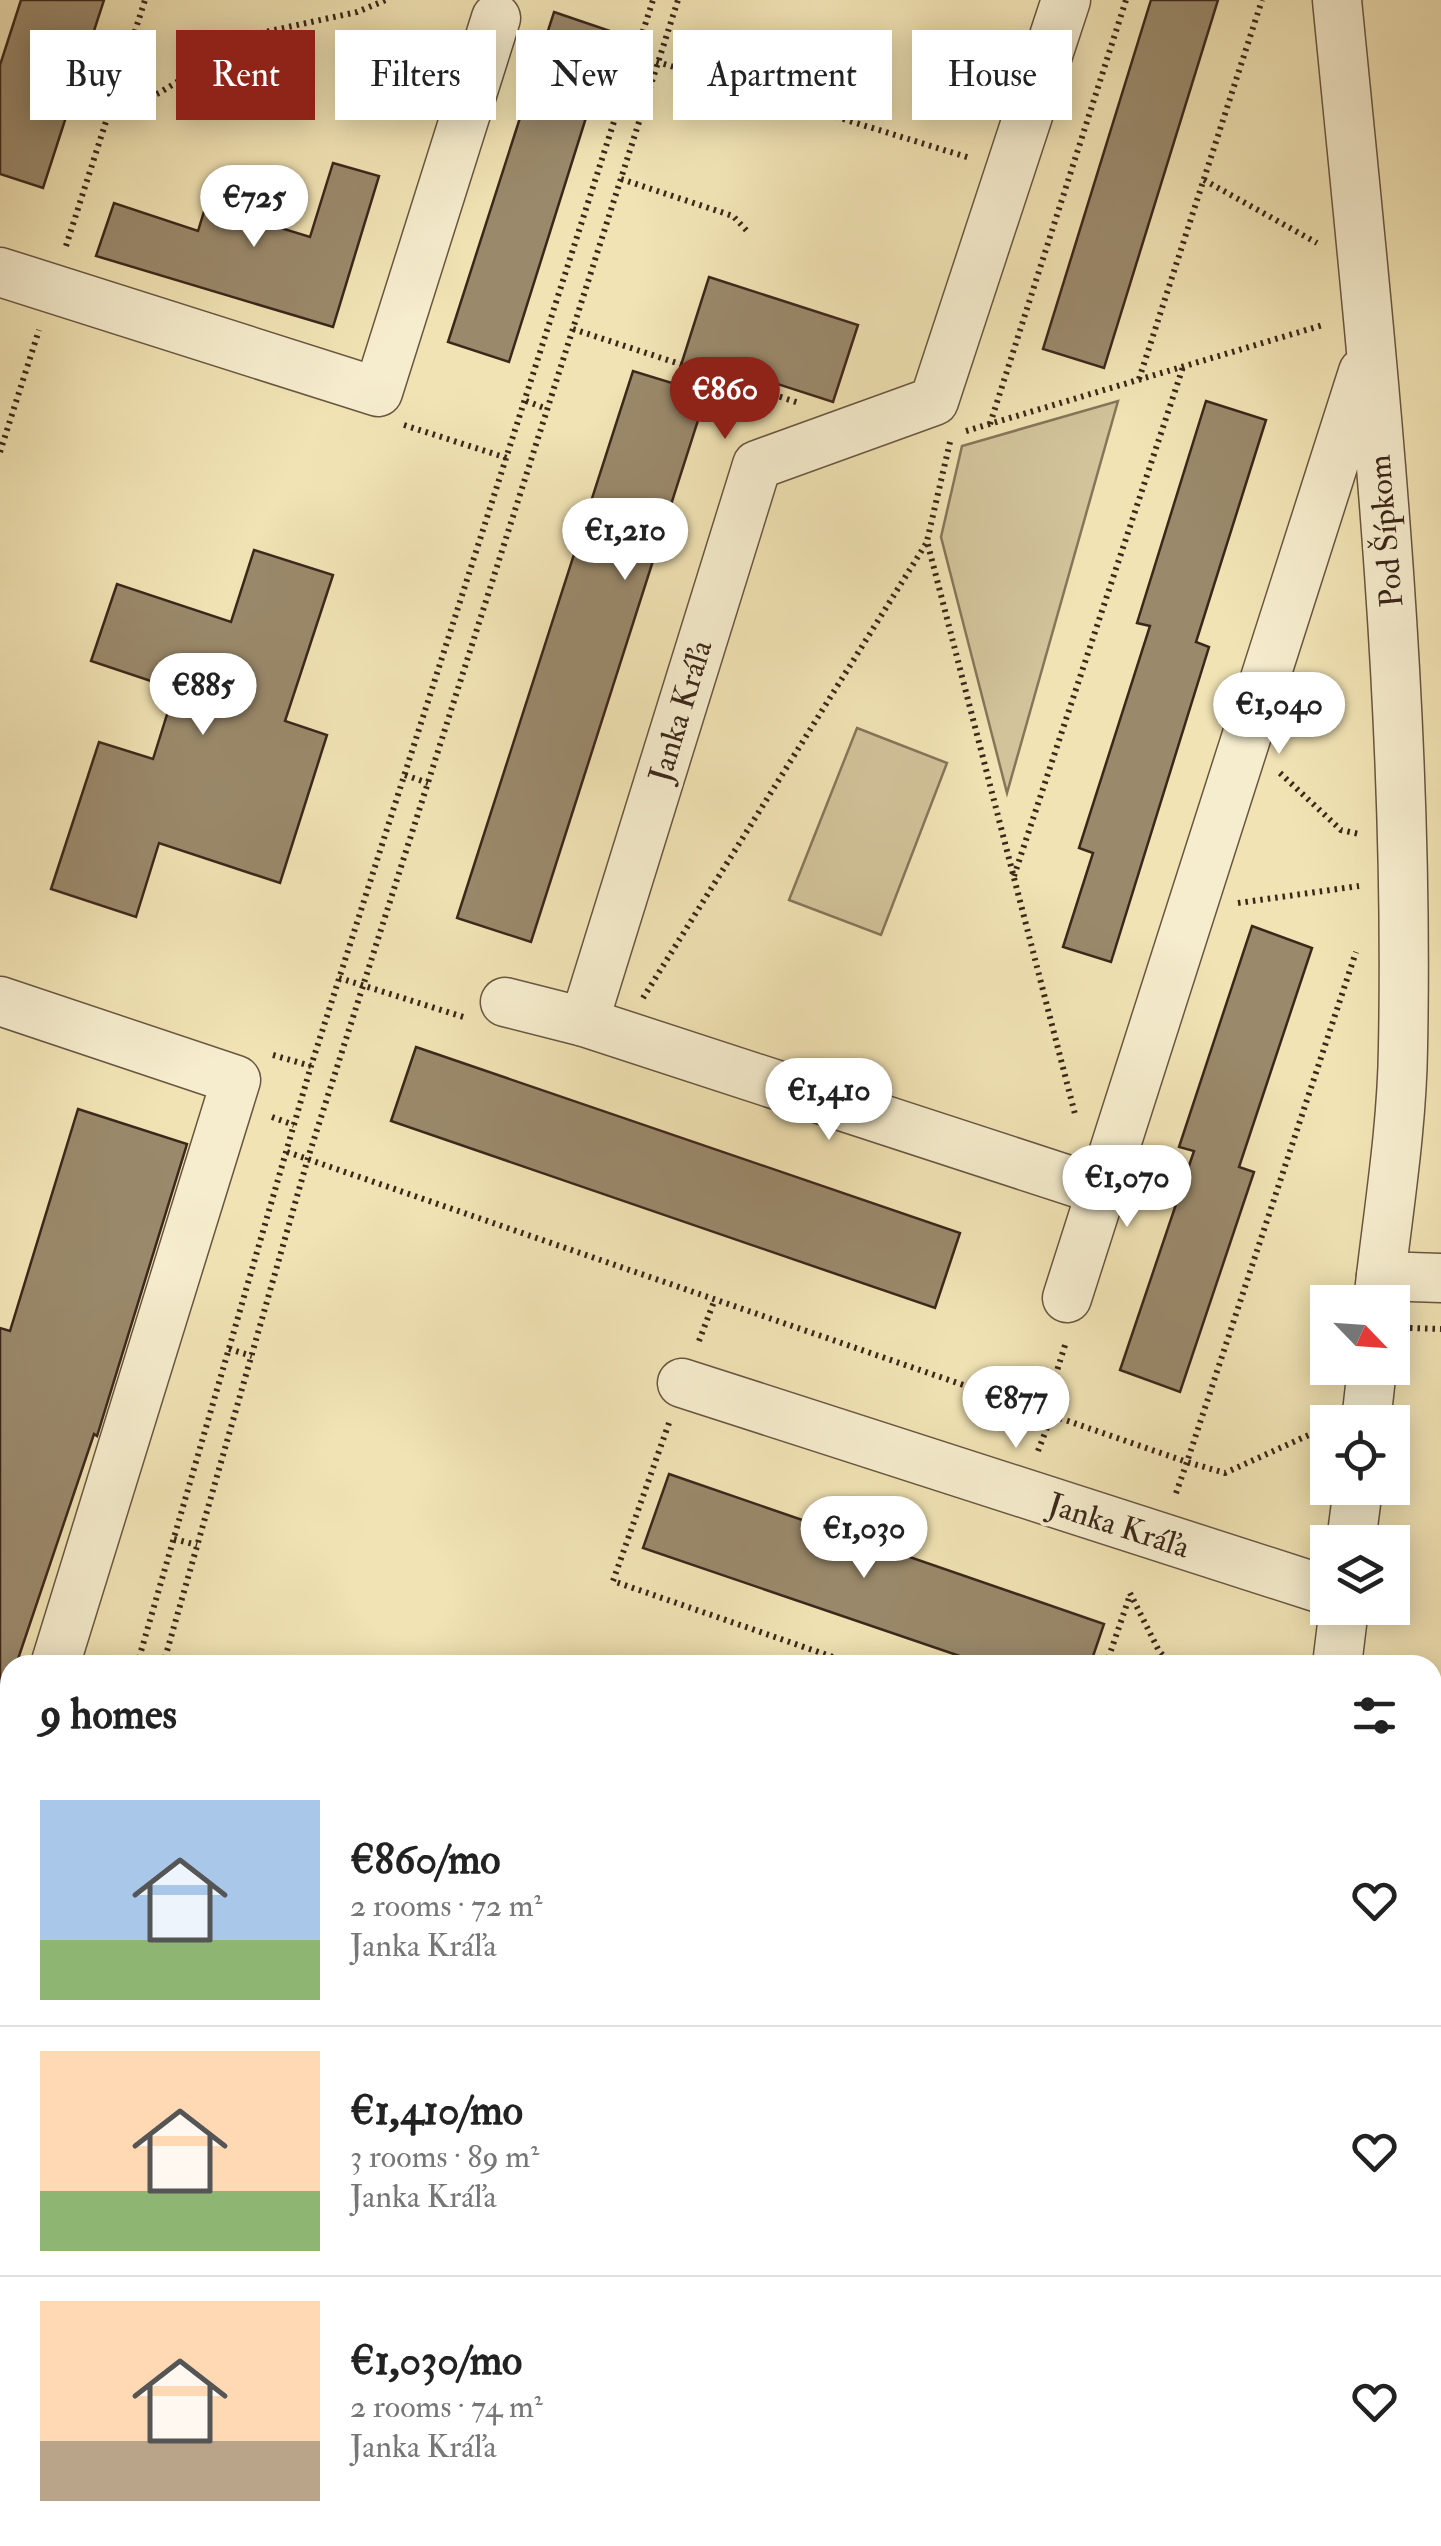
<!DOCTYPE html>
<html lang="en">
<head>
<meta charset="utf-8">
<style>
	:root { --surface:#fff; --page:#f2f2f2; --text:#222; --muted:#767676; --line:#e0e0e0; --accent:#8f2418 }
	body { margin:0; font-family:"IM FELL Double Pica",serif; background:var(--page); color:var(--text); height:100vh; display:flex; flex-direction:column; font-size:38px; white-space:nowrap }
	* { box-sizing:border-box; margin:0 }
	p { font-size:32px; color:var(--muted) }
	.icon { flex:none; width:55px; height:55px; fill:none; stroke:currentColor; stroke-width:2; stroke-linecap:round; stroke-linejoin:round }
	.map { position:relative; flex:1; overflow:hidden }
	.panel { position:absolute; left:0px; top:1655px; width:1442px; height:892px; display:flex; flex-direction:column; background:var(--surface); border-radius:30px 30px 0 0; box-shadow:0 5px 25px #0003 }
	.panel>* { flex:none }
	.banner { position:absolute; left:30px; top:30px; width:1382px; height:90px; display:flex; gap:20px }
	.needle { width:65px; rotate:115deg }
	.controls { position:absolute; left:1310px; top:1285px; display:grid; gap:20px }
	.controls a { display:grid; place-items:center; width:100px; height:100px; border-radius:0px; background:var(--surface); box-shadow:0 5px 25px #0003; font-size:50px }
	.price { position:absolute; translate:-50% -85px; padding:0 22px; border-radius:35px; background:#fff; color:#222; font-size:32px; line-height:65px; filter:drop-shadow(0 2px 5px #0008) }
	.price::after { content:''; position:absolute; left:50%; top:60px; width:30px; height:22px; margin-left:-15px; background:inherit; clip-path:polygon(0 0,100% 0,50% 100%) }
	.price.active { background:var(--accent); color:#fff }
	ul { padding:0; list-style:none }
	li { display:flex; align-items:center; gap:30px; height:250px; padding:0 40px }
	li+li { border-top:2px solid var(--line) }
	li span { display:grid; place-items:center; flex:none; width:280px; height:200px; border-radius:0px; color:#555 }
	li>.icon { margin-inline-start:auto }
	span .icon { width:120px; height:120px; fill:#fffc; stroke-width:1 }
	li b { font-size:42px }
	h2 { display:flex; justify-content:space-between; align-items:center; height:120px; padding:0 40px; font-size:42px }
	.pill { padding:0 35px; border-radius:0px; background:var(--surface); box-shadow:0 5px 25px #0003; font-size:35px; line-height:90px }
	.pill.active { background:var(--accent); color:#fff }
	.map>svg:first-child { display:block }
	.green { fill:#d2c39a; stroke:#87755a; stroke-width:2.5 }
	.building { fill:#9a896b; stroke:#3c271b; stroke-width:2.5 }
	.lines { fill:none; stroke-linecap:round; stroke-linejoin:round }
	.minor-casing { stroke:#695641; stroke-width:51 }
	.path { stroke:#3c271b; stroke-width:6; stroke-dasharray:2.5 5; stroke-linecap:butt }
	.minor { stroke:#f6edce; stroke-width:48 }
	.labels { text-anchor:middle; stroke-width:8; stroke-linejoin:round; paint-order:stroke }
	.street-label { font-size:32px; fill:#3c271b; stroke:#f6edce }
</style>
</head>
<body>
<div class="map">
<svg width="1441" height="2546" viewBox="0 0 1441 2546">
	<rect width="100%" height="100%" fill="#f1e3b4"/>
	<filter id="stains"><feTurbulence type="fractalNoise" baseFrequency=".002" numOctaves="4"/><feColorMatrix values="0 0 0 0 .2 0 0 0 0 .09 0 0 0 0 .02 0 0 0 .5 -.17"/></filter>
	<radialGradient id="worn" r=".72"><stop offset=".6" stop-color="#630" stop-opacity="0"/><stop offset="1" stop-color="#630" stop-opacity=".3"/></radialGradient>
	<!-- green -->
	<g class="green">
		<path d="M 1118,401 L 1007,793 L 941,537 L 962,446 Z"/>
		<path d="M 857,728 L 947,763 L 881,935 L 789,900 Z"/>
	</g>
	<!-- building -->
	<g class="building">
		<path d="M 21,0 L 104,0 L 43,188 L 0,174 L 0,65 Z"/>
		<path d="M 1151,0 L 1218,0 L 1104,368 L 1043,349 Z"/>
		<path d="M 554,12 L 613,32 L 509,362 L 448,342 Z"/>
		<path d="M 333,163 L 379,176 L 333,327 L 96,256 L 114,203 L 198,231 L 206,205 L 310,237 Z"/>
		<path d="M 709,277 L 858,325 L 833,402 L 716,364 L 531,942 L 457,918 L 633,371 L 675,384 Z"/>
		<path d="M 1206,401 L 1266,420 L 1196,642 L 1209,647 L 1111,962 L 1063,947 L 1093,853 L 1079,848 L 1150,626 L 1137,623 Z"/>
		<path d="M 254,550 L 333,575 L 285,721 L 327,735 L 280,883 L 159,843 L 136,917 L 51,889 L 99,742 L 153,759 L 175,689 L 91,661 L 117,584 L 231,622 Z"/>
		<path d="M 1252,926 L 1312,948 L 1239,1167 L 1254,1172 L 1180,1392 L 1120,1370 L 1194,1151 L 1179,1147 Z"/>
		<path d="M 416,1047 L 960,1233 L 935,1308 L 391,1121 Z"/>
		<path d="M 78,1109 L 187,1144 L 97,1436 L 94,1434 L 16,1665 L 10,1665 L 8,1690 L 0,1689 L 0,1328 L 10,1331 Z"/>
		<path d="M 669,1474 L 1104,1624 L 1090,1665 L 986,1665 L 643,1548 Z"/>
	</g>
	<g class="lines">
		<defs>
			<g id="minor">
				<path d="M 1337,0 C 1371,348 1410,697 1403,1047 C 1402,1132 1387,1218 1378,1302"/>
				<path d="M 0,272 L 378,392 L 496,18"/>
				<path d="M 0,1001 L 236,1080 L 55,1665"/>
				<path d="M 505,1002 L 584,1022 L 1099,1190"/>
				<path d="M 584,1022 L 757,465 L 934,401 L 1066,0"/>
				<path d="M 1381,1276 L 1441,1278"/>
				<path d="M 1067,1298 L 1363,372"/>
				<path d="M 682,1383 L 1328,1591"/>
				<path d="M 1366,1422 L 1372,1368"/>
				<path d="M 1351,1542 L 1358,1488"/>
				<path d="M 1337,1665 L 1344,1608"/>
				<path d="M 1432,1927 L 1441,1933"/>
				<path d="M 1141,2538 L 1173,2546"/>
				<path d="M 125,2546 L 126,2538"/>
				<path d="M 973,2546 L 975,2538"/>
			</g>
		</defs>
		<!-- minor casing -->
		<use href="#minor" class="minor-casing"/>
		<!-- path -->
		<g class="path">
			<path d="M 635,55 L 970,158"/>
			<path d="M 109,116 L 159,93 L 256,34 L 357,12 L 386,0"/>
			<path d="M 621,179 L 733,216 L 747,231"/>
			<path d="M 1204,180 L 1317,243"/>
			<path d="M 66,246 L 145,0"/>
			<path d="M 573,329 L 799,403"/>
			<path d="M 1139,379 L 1262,0"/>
			<path d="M 526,401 L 547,409"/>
			<path d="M 990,424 L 1126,0"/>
			<path d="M 404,425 L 507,458"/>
			<path d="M 966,431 L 1323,325"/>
			<path d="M 950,442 L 927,541 L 1076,1118"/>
			<path d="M 0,452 L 39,330"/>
			<path d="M 1280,773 L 1341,830 L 1359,834"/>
			<path d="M 405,775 L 428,783"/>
			<path d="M 1014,876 L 1183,367"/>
			<path d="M 1238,903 L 1359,886"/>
			<path d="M 339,978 L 467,1018"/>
			<path d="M 643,998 L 927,542"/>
			<path d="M 273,1055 L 311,1066"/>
			<path d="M 272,1117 L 294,1125"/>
			<path d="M 287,1152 L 1187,1462 L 1175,1496"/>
			<path d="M 1410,1328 L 1441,1329"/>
			<path d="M 699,1341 L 715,1299"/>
			<path d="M 229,1349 L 252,1356"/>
			<path d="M 1044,1412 L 1066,1342"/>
			<path d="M 669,1423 L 613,1581 L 856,1665"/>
			<path d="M 1322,1429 L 1225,1473 L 1187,1462 L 1356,952"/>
			<path d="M 1038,1451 L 1052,1415"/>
			<path d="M 174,1539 L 197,1545"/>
			<path d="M 1130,1593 L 1159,1651 L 1172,1665"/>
			<path d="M 137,1665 L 311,1066 L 653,0"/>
			<path d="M 163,1665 L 308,1158 L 678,0"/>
			<path d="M 1106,1665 L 1130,1595"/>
		</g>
		<!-- minor -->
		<use href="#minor" class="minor"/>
	</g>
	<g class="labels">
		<!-- street labels -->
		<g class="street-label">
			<text transform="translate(1385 531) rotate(-95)" y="11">Pod Šípkom</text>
			<text transform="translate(680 711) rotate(-73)" y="11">Janka Kráľa</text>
			<text transform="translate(1119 1525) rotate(18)" y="11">Janka Kráľa</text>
		</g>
	</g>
	<rect width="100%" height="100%" filter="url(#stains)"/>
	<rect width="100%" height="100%" fill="url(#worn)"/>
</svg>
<div class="controls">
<a><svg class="needle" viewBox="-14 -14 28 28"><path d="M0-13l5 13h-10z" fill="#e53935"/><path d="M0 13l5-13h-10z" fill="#767676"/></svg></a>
<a><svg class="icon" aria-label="locate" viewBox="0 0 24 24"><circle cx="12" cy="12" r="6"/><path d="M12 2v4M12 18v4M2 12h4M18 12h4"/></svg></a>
<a><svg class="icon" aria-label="layers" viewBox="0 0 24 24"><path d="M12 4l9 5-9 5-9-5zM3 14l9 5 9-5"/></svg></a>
</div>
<b class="price" style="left:254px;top:250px">€725</b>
<b class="price active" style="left:725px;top:442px">€860</b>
<b class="price" style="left:625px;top:583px">€1,210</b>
<b class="price" style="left:203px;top:738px">€885</b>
<b class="price" style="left:1279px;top:757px">€1,040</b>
<b class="price" style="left:829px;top:1143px">€1,410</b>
<b class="price" style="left:1127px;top:1230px">€1,070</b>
<b class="price" style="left:1016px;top:1451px">€877</b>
<b class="price" style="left:864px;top:1581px">€1,030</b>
<div class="banner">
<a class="pill">Buy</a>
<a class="pill active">Rent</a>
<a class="pill">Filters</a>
<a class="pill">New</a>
<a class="pill">Apartment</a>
<a class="pill">House</a>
</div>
<section class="panel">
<h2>9 homes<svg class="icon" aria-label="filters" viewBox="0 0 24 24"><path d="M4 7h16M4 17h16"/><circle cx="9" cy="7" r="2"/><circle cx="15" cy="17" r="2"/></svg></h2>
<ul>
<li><span style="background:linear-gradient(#a9c7e8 70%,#8fb573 0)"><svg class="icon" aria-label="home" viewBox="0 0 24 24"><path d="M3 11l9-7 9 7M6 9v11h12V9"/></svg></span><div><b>€860/mo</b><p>2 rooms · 72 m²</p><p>Janka Kráľa</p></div><svg class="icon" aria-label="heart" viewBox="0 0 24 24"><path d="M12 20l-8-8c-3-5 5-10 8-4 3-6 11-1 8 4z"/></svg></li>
<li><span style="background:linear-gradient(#ffd9b3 70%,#8fb573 0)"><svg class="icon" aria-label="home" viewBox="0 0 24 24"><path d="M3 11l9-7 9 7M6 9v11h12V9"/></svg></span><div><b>€1,410/mo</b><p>3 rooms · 89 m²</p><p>Janka Kráľa</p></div><svg class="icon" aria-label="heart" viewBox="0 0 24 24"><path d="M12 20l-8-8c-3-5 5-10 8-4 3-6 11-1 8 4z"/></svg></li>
<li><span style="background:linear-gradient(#ffd9b3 70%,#b9a48a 0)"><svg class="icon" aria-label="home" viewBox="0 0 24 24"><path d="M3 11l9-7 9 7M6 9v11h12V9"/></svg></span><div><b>€1,030/mo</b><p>2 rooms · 74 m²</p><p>Janka Kráľa</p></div><svg class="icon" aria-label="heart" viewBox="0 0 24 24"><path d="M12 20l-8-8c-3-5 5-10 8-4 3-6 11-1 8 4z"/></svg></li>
</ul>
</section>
</div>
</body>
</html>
